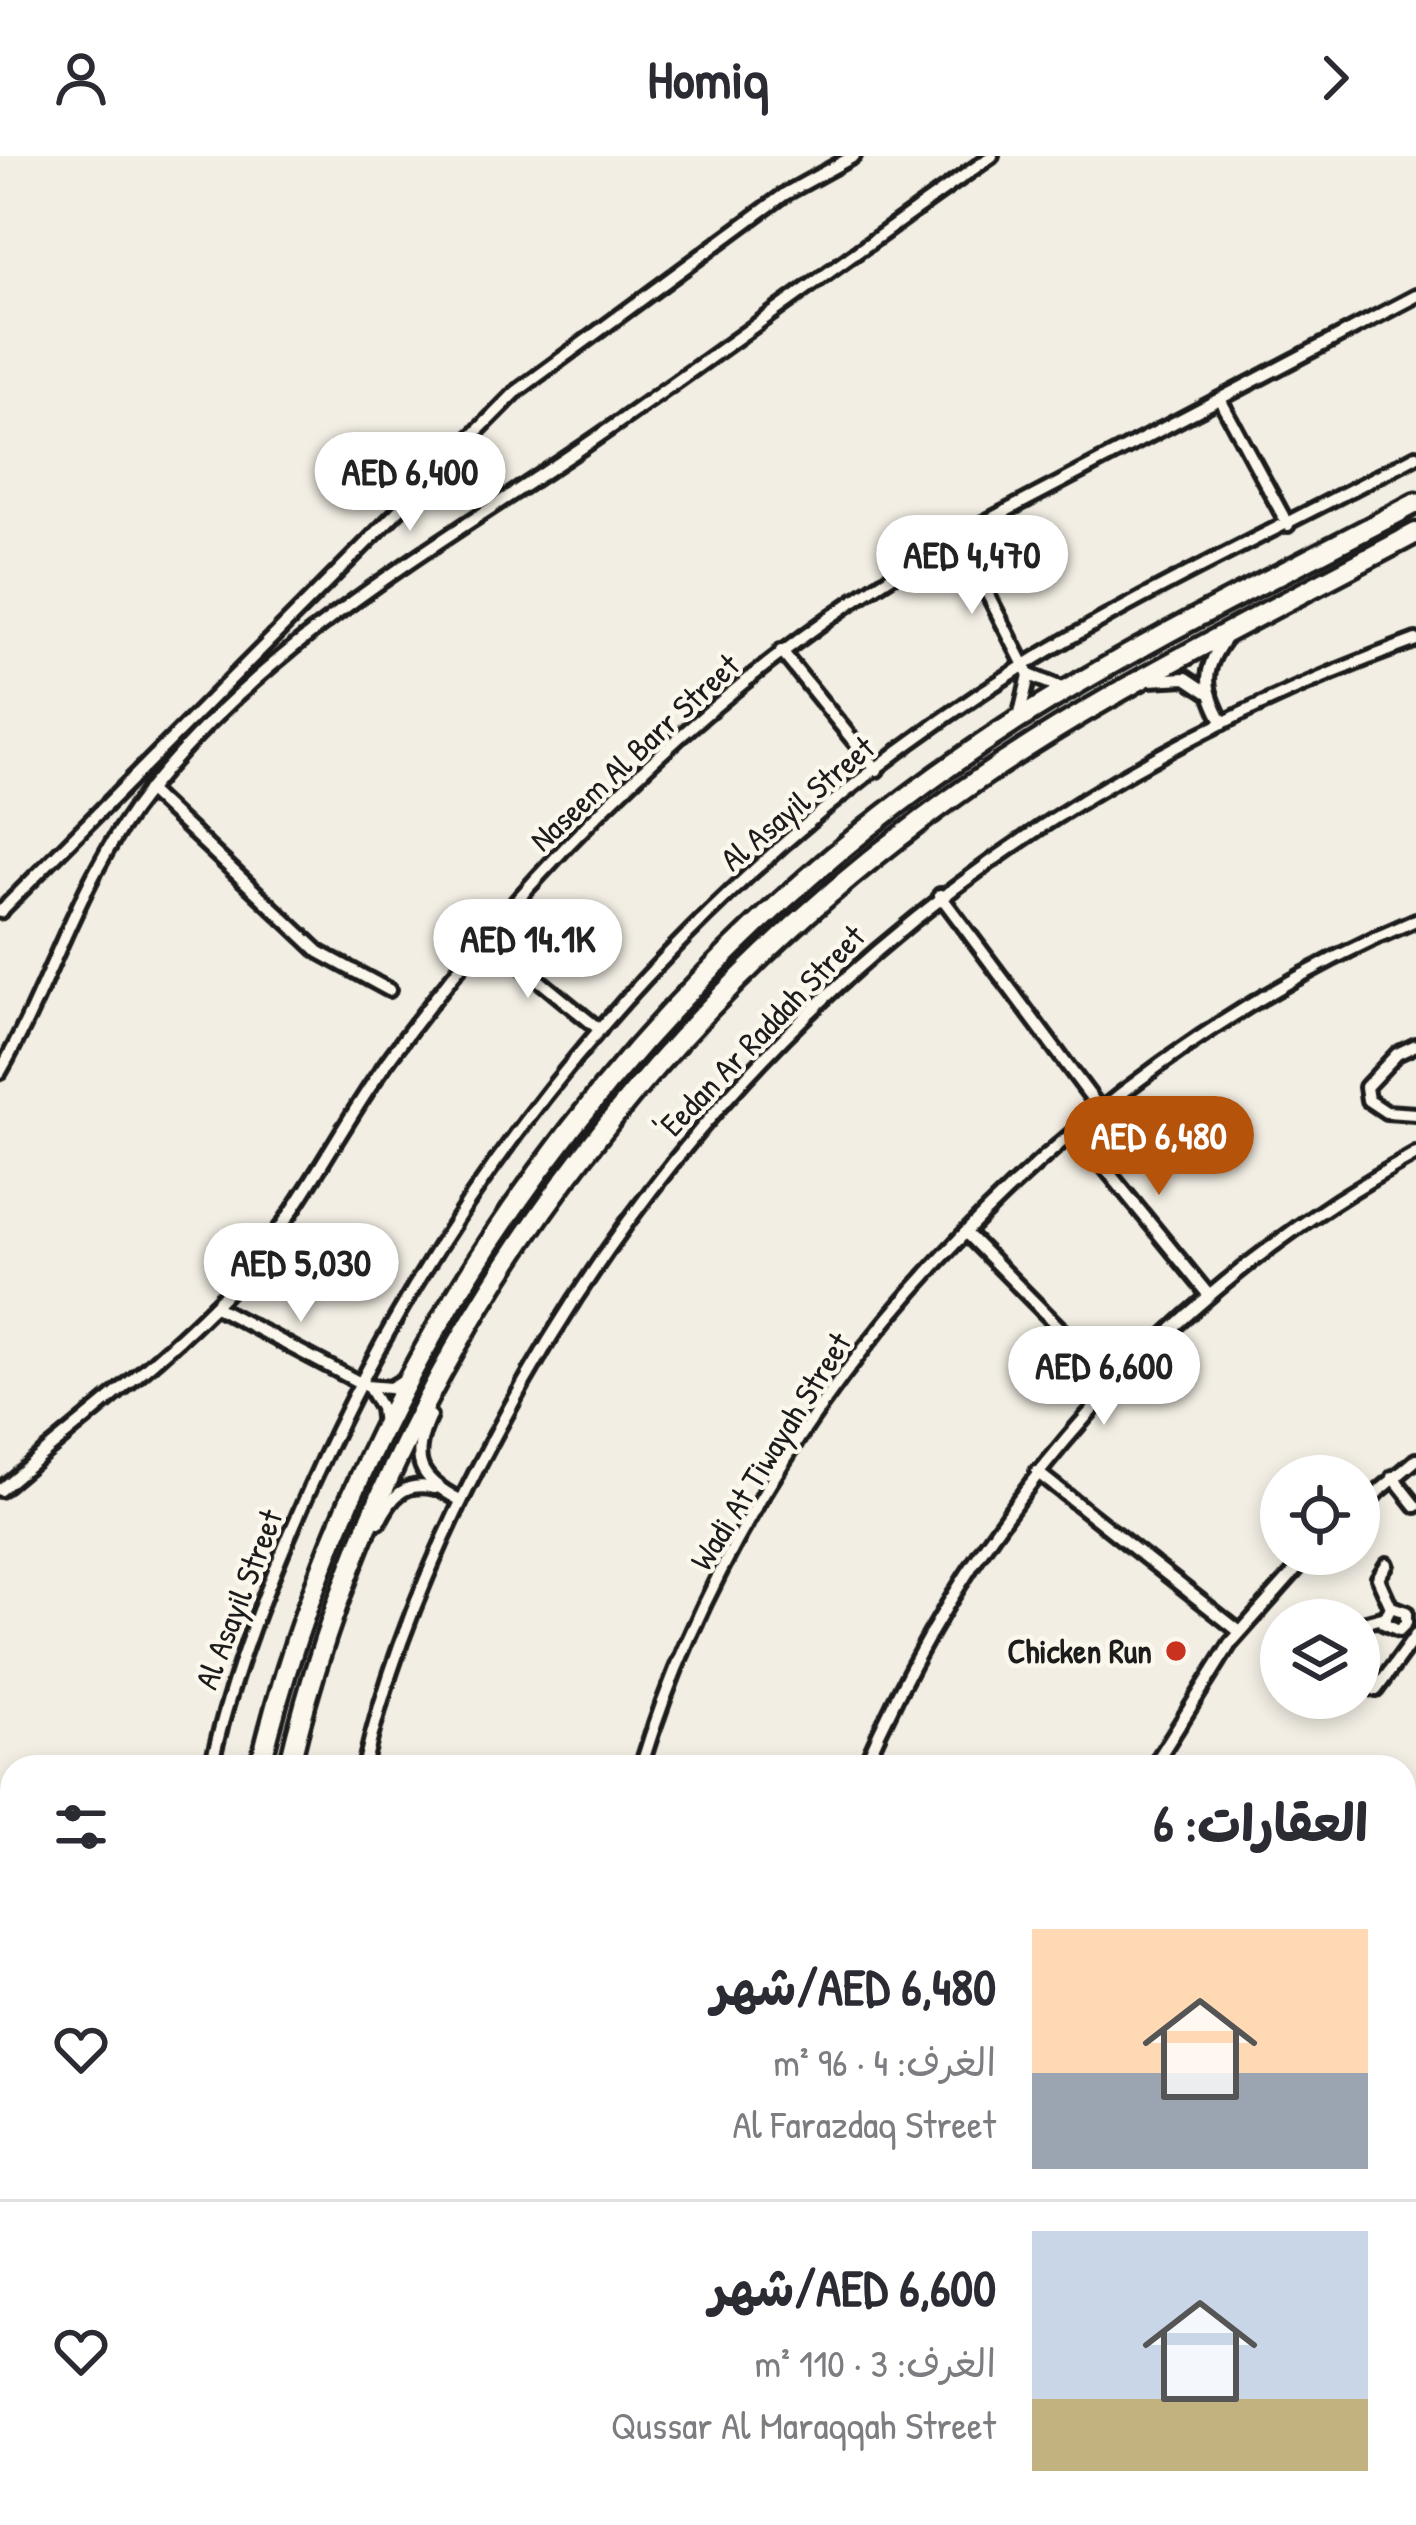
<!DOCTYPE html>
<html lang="ar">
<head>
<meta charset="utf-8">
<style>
	:root { --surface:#fff; --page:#f7f7f7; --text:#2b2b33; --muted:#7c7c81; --line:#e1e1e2; --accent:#b45309 }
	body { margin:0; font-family:"Patrick Hand","Playpen Sans Arabic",sans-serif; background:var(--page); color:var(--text); direction:rtl; height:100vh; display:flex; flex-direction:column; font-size:45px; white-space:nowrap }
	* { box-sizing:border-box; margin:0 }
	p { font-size:39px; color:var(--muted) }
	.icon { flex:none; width:66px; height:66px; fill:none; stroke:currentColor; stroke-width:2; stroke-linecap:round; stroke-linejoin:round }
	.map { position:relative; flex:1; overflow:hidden; direction:ltr }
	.sheet { position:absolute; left:0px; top:1599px; width:1416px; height:771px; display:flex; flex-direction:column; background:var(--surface); border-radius:36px 36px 0 0; box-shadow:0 6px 18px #0003; direction:rtl }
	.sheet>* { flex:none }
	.controls { position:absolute; left:1260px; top:1299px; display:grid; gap:24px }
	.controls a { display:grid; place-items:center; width:120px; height:120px; border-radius:50%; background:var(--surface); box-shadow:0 6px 18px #0003; font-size:60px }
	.price { position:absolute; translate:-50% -102px; padding:0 27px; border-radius:42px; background:#fff; color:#222; font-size:39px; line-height:78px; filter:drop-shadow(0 3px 6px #0008) }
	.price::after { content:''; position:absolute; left:50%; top:72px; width:36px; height:27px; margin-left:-18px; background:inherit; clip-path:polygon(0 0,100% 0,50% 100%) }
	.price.active { background:var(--accent); color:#fff }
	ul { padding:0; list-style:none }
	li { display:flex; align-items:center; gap:36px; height:300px; padding:0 48px }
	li+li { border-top:3px solid var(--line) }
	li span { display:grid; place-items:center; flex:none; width:336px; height:240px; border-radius:0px; color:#555 }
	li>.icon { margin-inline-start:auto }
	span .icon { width:144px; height:144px; fill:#fffc; stroke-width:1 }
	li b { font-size:51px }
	h2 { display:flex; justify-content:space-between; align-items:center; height:144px; padding:0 48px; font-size:51px }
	header { display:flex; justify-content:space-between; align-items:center; height:156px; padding:0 48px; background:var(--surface); font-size:54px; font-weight:700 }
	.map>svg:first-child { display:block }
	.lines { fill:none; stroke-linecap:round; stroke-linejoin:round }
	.minor-casing { stroke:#1c1c1c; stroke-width:20 }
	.primary-casing { stroke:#1c1c1c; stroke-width:27 }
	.minor { stroke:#fbf7ec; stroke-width:10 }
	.primary { stroke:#fbf7ec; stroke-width:18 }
	.poi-dot { fill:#c8321e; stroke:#fbf7ec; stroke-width:4.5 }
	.labels { text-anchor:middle; stroke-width:9; stroke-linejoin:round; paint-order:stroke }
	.street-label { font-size:33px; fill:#1c1c1c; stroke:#fbf7ec }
	.poi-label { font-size:33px; font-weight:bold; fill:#1c1c1c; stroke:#fbf7ec; text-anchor:end }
</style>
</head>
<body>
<header><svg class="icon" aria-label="forward" viewBox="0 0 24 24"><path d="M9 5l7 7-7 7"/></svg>Homiq<svg class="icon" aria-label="person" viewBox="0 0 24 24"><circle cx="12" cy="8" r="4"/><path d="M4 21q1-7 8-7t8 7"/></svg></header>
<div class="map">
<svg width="1416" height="2369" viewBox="0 0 1416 2369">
	<rect width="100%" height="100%" fill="#f2eee4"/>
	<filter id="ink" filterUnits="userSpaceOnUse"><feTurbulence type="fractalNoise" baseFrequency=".00833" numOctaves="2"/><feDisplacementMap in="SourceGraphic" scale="24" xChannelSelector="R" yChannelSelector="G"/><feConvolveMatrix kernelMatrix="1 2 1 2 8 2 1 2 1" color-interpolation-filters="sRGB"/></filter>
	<g filter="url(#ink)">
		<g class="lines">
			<defs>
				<g id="minor">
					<path d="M 1220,243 L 1288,369"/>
					<path d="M 958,380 L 1029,519 L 1064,533"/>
					<path d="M 781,495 L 877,614"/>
					<path d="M 1149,524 L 1186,522 L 1207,536"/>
					<path d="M 1019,562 L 1029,519"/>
					<path d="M 1223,567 C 1205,533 1201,516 1224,484"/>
					<path d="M 148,634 L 319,796 L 389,834"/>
					<path d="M 940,739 L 1100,953"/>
					<path d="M 0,756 L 516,236 L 785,38 L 854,0"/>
					<path d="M 485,780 L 600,874"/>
					<path d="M 1416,889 L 1397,898 L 1366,931 L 1368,944 L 1386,956 L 1416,958"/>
					<path d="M 0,916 C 53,824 79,720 147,636 C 269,484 428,396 586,289 C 723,195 856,95 992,0"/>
					<path d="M 1075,975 L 1207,1137"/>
					<path d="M 966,1077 L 1114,1227"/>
					<path d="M 214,1150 L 366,1230 L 390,1232 L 409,1221"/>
					<path d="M 369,1232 L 381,1252 L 383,1269"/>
					<path d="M 430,1260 C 410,1303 417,1322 460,1344"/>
					<path d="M 1037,1316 L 1240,1476"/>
					<path d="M 1393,1321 L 1416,1350"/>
					<path d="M 0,1334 C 79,1266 168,1201 239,1124 C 300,1057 339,971 392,899 C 543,693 736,506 958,380 L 1416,140"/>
					<path d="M 1359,1352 L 1416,1304"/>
					<path d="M 379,1366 C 392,1340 404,1325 435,1332"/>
					<path d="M 1387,1408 L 1378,1422 L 1391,1451 L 1406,1456 L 1406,1467 L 1399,1474 L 1383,1467 L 1391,1451"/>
					<path d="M 1359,1468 L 1382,1462"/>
					<path d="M 1376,1534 L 1416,1479"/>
					<path d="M 211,1611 C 233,1514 270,1422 310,1332 C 462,991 706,709 1023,510 C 1148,432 1286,370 1416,300"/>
					<path d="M 364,1611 C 390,1497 438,1386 493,1283 C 697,896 1006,634 1416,484"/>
					<path d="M 641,1611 C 754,1242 1063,913 1416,764"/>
					<path d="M 864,1611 C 978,1349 1165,1135 1416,998"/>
					<path d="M 1153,1611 L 1230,1488 L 1310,1398"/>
					<path d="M 1404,1687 L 1416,1669"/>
					<path d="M 0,1724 L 12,1737"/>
					<path d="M 0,1959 L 12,1949"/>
					<path d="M 1404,2036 L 1416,2038"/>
					<path d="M 1404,2300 L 1416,2302"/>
					<path d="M 199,2369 L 201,2358"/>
					<path d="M 472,2369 L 474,2358"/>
					<path d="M 731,2369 L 734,2358"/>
					<path d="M 950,2369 L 952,2358"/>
					<path d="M 1334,2369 L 1337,2358"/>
				</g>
				<g id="primary">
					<path d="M 260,1611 C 363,1182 648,801 1018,564 C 1145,483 1283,418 1416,347"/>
					<path d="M 289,1611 C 377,1236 614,894 922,664 C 1074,549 1248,467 1416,377"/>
					<path d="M 0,2285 L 12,2275"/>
					<path d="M 0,2317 L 12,2307"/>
				</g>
			</defs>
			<!-- minor casing -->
			<use href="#minor" class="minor-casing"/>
			<!-- primary casing -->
			<use href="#primary" class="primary-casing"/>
			<!-- minor -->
			<use href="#minor" class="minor"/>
			<!-- primary -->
			<use href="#primary" class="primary"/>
		</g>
	</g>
	<!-- markers -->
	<circle class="poi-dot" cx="1176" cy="1495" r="12"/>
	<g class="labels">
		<!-- street labels -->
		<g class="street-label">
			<text transform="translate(634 596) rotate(-43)" y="12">Naseem Al Barr Street</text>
			<text transform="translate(797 647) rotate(-40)" y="12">Al Asayil Street</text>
			<text transform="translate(760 876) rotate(-46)" y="12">'Eedan Ar Raddah Street</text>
			<text transform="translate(770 1295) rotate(-58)" y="12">Wadi At Tiwayah Street</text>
			<text transform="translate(238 1443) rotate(-69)" y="12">Al Asayil Street</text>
		</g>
		<!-- poi labels -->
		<g class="poi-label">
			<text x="1152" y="1507">Chicken Run</text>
		</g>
	</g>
</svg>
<div class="controls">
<a><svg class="icon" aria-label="locate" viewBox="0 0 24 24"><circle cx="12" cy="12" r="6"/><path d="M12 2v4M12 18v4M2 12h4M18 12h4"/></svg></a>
<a><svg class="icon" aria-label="layers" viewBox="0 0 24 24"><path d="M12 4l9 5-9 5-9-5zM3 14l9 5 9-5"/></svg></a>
</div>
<b class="price" style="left:410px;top:378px">AED 6,400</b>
<b class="price" style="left:972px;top:461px">AED 4,470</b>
<b class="price" style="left:528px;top:845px">AED 14.1K</b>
<b class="price active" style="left:1159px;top:1042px">AED 6,480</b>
<b class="price" style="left:301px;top:1169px">AED 5,030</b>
<b class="price" style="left:1104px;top:1272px">AED 6,600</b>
<section class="sheet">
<h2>العقارات: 6<svg class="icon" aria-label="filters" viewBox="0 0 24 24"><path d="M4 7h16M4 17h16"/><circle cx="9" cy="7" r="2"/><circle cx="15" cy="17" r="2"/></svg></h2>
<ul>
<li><span style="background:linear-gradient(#ffd9b3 60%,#9aa5b1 0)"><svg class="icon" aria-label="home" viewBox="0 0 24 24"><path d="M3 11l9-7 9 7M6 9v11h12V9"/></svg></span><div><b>AED 6,480/شهر</b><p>الغرف: 4 · 96 m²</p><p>Al Farazdaq Street</p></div><svg class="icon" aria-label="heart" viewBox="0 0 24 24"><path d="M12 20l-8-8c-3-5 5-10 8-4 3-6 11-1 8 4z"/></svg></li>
<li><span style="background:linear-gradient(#c9d6e8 70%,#c2b280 0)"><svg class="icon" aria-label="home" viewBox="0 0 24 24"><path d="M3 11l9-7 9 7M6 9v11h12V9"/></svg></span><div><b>AED 6,600/شهر</b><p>الغرف: 3 · 110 m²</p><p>Qussar Al Maraqqah Street</p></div><svg class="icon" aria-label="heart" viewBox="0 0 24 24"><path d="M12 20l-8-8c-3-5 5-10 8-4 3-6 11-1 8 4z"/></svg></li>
</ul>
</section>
</div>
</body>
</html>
